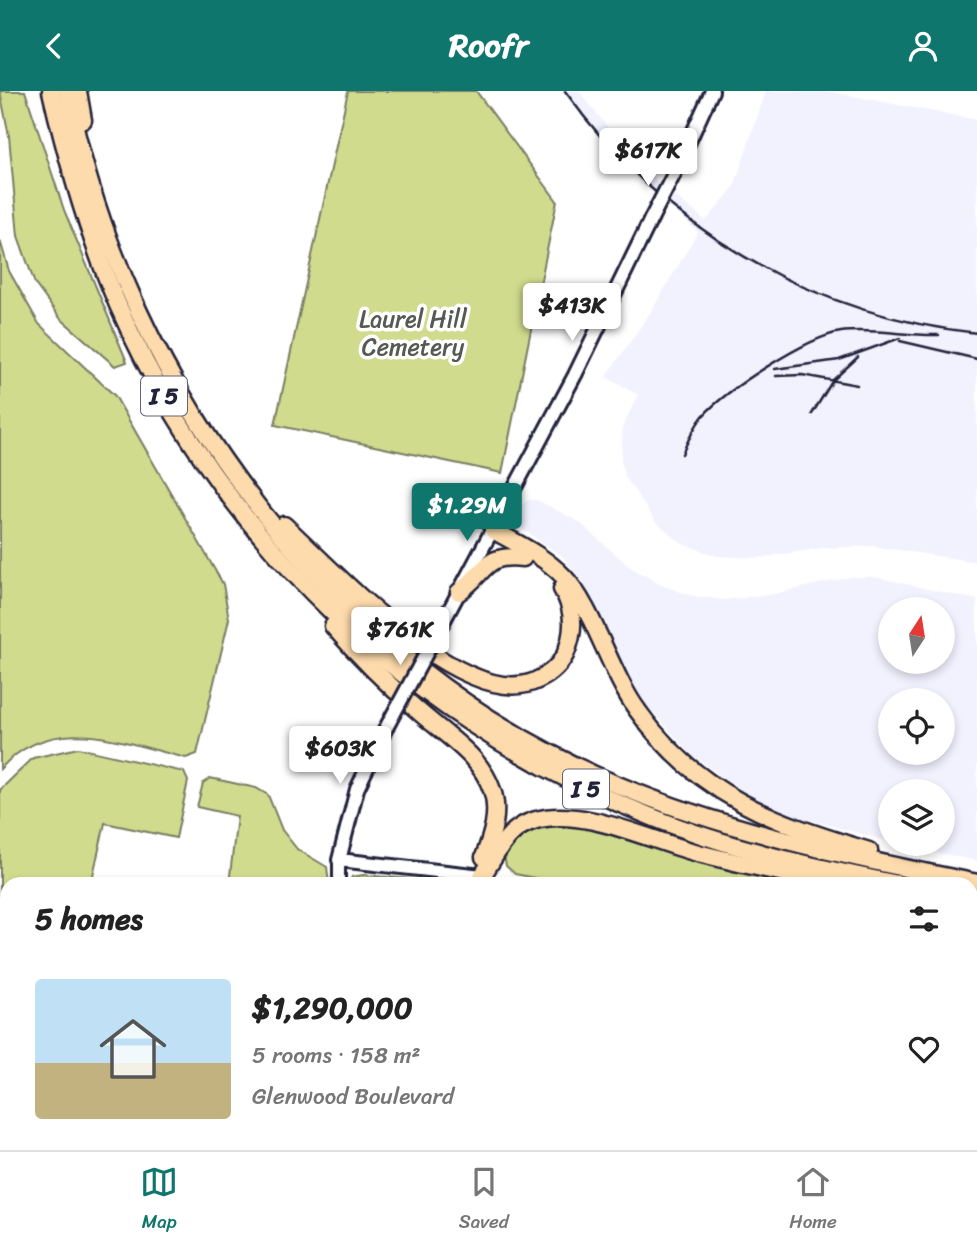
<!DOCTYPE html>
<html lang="en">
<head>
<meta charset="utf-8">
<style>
	:root { --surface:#fff; --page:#f2f2f2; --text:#222; --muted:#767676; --line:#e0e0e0; --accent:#0f766e }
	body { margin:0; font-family:Sriracha,sans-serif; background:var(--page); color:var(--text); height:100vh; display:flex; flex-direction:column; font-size:26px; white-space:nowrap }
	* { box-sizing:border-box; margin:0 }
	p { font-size:23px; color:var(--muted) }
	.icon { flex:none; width:38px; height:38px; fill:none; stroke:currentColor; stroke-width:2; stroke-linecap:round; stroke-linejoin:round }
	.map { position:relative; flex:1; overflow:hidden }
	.drawer { position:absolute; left:0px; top:786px; width:978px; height:275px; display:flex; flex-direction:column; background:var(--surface); border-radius:21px 21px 0 0; box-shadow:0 4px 10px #0003 }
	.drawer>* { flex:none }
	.needle { width:46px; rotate:12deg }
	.controls { position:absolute; left:878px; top:506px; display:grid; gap:14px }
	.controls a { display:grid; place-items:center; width:77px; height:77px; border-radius:50%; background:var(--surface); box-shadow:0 4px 10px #0003; font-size:35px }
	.price { position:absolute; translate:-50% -60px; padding:0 16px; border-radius:7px; background:#fff; color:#222; font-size:23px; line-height:46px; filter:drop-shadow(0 2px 4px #0008) }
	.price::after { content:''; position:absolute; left:50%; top:42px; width:21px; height:16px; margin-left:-10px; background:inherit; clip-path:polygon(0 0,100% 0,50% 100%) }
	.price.on { background:var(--accent); color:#fff }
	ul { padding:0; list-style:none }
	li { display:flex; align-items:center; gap:21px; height:175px; padding:0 35px }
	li+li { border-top:2px solid var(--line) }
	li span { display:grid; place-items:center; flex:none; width:196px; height:140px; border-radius:7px; color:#555 }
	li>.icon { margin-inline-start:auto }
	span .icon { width:84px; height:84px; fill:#fffc; stroke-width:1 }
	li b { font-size:30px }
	h2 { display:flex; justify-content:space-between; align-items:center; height:84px; padding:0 35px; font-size:30px }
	header { display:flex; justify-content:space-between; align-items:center; height:91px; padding:0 35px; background:var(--accent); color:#fff; font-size:32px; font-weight:700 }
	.menu { display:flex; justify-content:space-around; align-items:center; height:98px; border-top:2px solid var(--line); background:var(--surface); font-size:19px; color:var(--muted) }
	.menu a { display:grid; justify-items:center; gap:4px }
	.menu .on { color:var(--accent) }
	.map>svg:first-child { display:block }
	.built { fill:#f2f1fe; fill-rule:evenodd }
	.green { fill:#d0db8e; stroke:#797e64; stroke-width:2 }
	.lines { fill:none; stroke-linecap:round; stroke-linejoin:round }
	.tertiary-casing { stroke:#22223b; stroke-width:16 }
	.secondary-casing { stroke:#22223b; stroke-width:18 }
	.motorway-casing { stroke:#22223b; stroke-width:21 }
	.tertiary { stroke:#fff; stroke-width:10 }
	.secondary { stroke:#fff; stroke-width:12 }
	.motorway { stroke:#fedbac; stroke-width:16 }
	.rail { stroke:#22223b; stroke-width:2.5 }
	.secondary-bridge-casing { stroke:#22223b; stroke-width:18; stroke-linecap:butt }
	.secondary-bridge { stroke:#fff; stroke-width:12 }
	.labels { text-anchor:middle; stroke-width:7; stroke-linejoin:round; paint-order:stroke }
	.shield { fill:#fff; stroke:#646476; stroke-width:2 }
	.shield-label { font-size:23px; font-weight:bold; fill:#22223b }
	.park-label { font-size:24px; fill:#565a54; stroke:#fff }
</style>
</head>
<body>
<header><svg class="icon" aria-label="back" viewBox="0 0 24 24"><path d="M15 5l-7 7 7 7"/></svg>Roofr<svg class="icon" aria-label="person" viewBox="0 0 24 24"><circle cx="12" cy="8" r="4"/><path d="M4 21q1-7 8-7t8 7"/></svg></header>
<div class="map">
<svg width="977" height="1059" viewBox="0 0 977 1059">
	<rect width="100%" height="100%" fill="#fff"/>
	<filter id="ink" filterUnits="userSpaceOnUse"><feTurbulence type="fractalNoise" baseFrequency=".0143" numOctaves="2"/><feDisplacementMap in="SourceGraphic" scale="14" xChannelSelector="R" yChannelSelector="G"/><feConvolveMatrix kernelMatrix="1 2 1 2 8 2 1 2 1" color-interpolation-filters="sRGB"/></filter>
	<g filter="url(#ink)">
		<!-- built -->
		<g class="built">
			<path d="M 562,0 L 579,0 L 626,60 L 651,85 L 706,130 L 734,96 L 766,0 L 826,0 L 977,29 L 977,471 L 872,455 L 823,457 L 757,467 L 717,465 L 683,453 L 656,431 L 625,386 L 621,370 L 623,335 L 638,304 L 606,286 L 652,219 L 698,141 L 613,64 Z"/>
			<path d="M 528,409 L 537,409 L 579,431 L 630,476 L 661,494 L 693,505 L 723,509 L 769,504 L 851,486 L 875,486 L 977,509 L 977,770 L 897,753 L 943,752 L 943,700 L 891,700 L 891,751 L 792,724 L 755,709 L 691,663 L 645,612 L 629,587 L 582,489 L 562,465 L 518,435 L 515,426 L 520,415 ZM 891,518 L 943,518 L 943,570 L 891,570 ZM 891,609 L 943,609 L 943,662 L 891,662 Z"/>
		</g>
		<!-- green -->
		<g class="green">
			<path d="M 0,0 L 25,0 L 64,119 L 127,271 L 115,275 L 60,227 L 35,193 L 18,145 L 9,45 Z"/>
			<path d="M 348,0 L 476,0 L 557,110 L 502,382 L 275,334 Z"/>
			<path d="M 0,149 L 9,180 L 39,233 L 115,305 L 223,493 L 229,528 L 197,663 L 186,667 C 120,651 53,620 0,678 Z"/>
			<path d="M 78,657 L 184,681 L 188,690 L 176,747 L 105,732 L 91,793 L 7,793 L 7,911 L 0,909 L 0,699 L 33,667 Z"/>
			<path d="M 210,687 L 256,697 L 268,704 L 282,739 L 297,758 L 327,776 L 329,793 L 229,793 L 237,725 L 197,716 L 203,692 Z"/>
			<path d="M 550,733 L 594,738 L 693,767 L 806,793 L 564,793 L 515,783 L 506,775 L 504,765 L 507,757 L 531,738 Z"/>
			<path d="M 363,784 L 471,793 L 348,793 L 352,786 Z"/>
			<path d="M 977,863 L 977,943 L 971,940 L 971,876 Z"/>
			<path d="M 180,1054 L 343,1054 L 342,1059 L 179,1059 Z"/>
			<path d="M 362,1054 L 580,1054 L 579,1059 L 361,1059 Z"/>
		</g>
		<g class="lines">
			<defs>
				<g id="tertiary">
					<path d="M 339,769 L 339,793"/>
					<path d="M 351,1059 L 352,1054"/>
				</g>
				<g id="secondary">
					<path d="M 675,81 L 712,0"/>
					<path d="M 443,531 L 575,284 L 651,128"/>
					<path d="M 386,637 L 357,698 L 339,769 L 482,785"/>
				</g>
				<g id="motorway">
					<path d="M 51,0 C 68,73 88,145 118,214 C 221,449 413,632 652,726 C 731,758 815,776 898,793"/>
					<path d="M 67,0 C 126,301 334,577 620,695 C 735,743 856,767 977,792"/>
					<path d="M 78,0 L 83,29"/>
					<path d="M 284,434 C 334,480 461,618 533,591 C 546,586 558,577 565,564 C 575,541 575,519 562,498"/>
					<path d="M 493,439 C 518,453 544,465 564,486 C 593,516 610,582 638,620 C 697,704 775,732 869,760"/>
					<path d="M 459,501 C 487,481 484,462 523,467"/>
					<path d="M 333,535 C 359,565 386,592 416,618 C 442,642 480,663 492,699 C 500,721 492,745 484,766"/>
					<path d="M 482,785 C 498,762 506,737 536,729 C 584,715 655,752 702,763 C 749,775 796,785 844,793"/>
					<path d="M 971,808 L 977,809"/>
				</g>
			</defs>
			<!-- tertiary casing -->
			<use href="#tertiary" class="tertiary-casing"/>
			<!-- secondary casing -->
			<use href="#secondary" class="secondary-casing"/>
			<!-- motorway casing -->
			<use href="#motorway" class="motorway-casing"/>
			<!-- tertiary -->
			<use href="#tertiary" class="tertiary"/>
			<!-- secondary -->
			<use href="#secondary" class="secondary"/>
			<!-- motorway -->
			<use href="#motorway" class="motorway"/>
			<!-- rail -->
			<g class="rail">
				<path d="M 565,0 C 662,137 809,224 977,242"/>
				<path d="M 900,250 L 977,268"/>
				<path d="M 775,278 L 839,269 L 900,247"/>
				<path d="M 776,285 L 802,284 L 857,294"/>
				<path d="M 812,323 L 833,289 L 858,266"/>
				<path d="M 682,363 C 688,349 694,336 703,325 C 726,299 807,246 841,241 C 872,237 907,245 939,244"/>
			</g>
			<defs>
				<g id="secondary-bridge">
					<path d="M 651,128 L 675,81"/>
					<path d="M 386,637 L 443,531"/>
				</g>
			</defs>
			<!-- secondary-bridge casing -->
			<use href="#secondary-bridge" class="secondary-bridge-casing"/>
			<!-- secondary-bridge -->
			<use href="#secondary-bridge" class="secondary-bridge"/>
		</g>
	</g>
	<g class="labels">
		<!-- shield labels -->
		<g class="shield">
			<rect x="141" y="285.5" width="46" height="39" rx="5"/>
			<rect x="563" y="678.5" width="46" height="39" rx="5"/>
		</g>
		<g class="shield-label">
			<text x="164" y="313">I 5</text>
			<text x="586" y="706">I 5</text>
		</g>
		<!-- park labels -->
		<g class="park-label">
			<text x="413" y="236">Laurel Hill<tspan x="413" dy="28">Cemetery</tspan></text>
		</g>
	</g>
</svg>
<div class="controls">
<a><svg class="needle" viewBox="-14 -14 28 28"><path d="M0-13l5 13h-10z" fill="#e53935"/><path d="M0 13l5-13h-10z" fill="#767676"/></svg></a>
<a><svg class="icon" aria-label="locate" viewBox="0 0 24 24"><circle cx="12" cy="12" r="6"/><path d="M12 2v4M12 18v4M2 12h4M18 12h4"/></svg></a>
<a><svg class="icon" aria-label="layers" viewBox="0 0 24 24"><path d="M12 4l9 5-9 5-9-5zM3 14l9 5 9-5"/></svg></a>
</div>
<b class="price" style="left:648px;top:97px">$617K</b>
<b class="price" style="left:572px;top:252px">$413K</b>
<b class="price on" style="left:467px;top:452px">$1.29M</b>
<b class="price" style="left:400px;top:576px">$761K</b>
<b class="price" style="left:340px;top:695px">$603K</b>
<section class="drawer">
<h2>5 homes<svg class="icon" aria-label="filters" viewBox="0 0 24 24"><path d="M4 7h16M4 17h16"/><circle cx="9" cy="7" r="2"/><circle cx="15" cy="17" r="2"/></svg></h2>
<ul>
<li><span style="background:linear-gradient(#bfe0f5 60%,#c2b280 0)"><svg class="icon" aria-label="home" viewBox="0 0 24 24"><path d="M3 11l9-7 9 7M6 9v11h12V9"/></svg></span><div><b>$1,290,000</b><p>5 rooms · 158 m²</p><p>Glenwood Boulevard</p></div><svg class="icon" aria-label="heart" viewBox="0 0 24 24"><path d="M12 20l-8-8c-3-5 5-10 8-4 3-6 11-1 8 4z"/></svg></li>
</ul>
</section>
</div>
<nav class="menu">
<a class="on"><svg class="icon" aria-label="map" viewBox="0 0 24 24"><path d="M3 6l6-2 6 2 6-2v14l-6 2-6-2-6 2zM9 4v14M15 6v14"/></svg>Map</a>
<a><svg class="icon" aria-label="saved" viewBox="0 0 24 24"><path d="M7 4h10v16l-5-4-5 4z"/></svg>Saved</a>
<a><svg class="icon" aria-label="home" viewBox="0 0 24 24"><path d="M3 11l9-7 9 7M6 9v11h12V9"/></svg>Home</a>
</nav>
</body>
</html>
